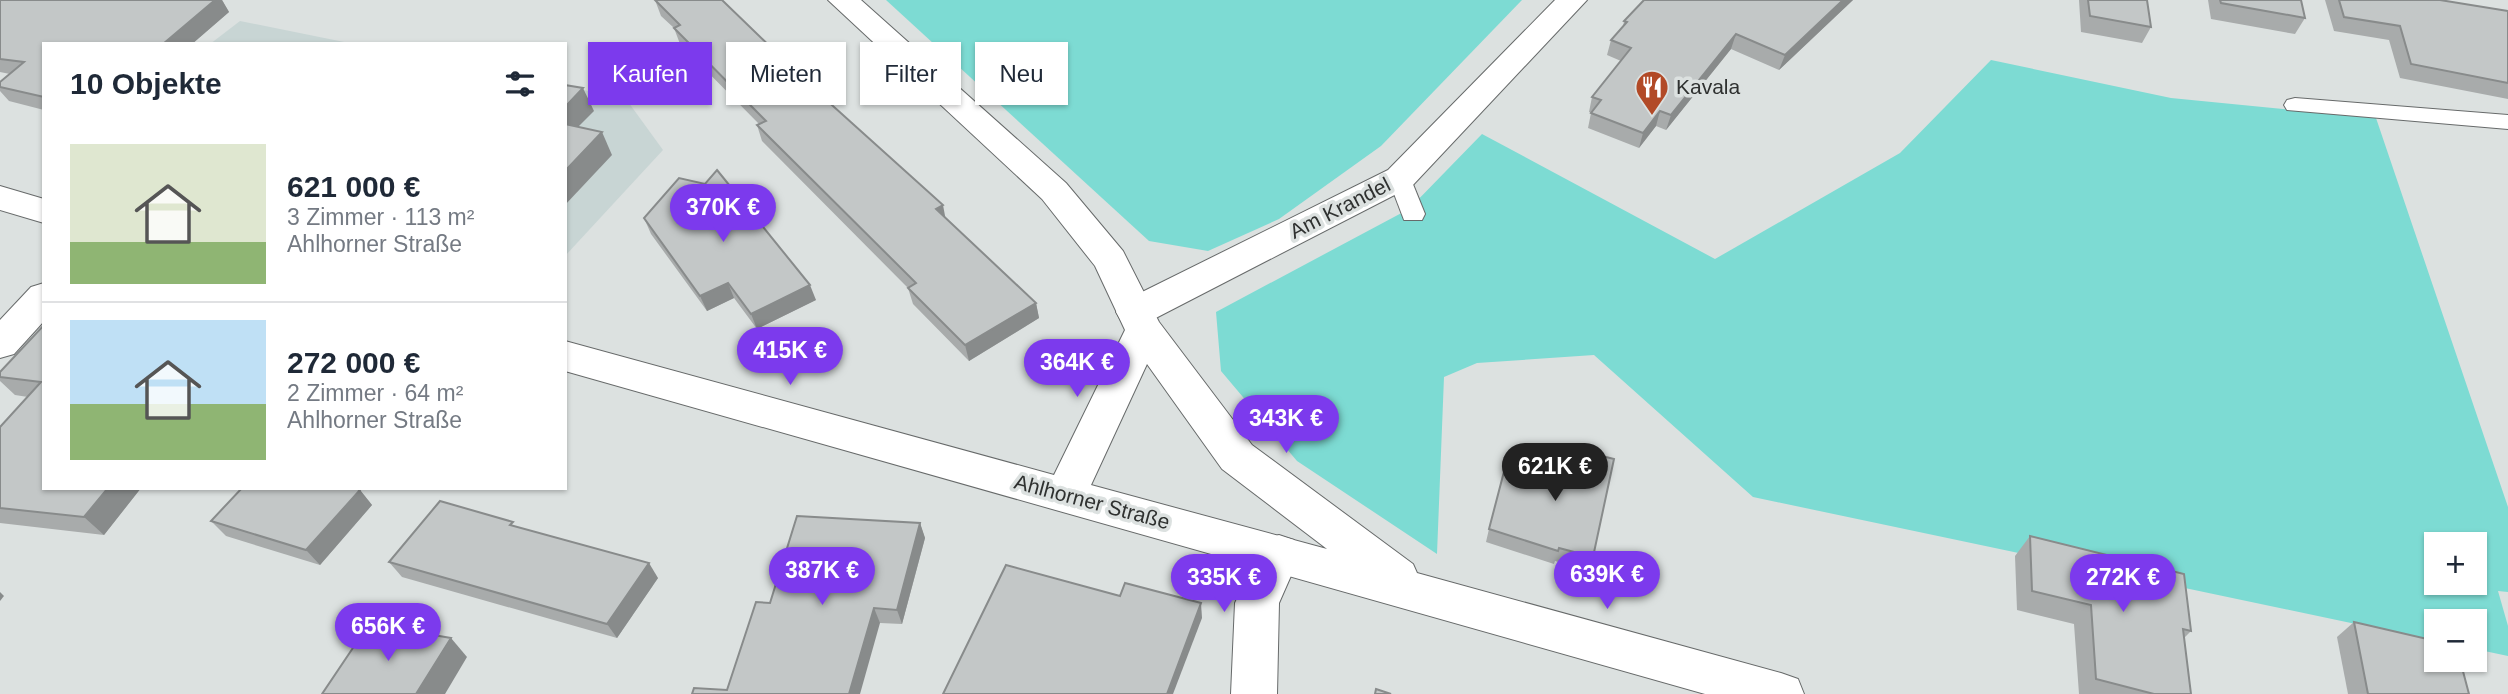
<!DOCTYPE html>
<html lang="de">
<head>
<meta charset="utf-8">
<style>
	:root { --surface:#fff; --page:#f2f2f3; --text:#1f2937; --muted:#747a83; --line:#e0e1e3; --accent:#7c3aed }
	body { margin:0; font-family:Arial,sans-serif; background:var(--page); color:var(--text); height:100vh; display:flex; flex-direction:column; font-size:26px; white-space:nowrap }
	* { box-sizing:border-box; margin:0 }
	p { font-size:23px; color:var(--muted) }
	.icon { flex:none; width:38px; height:38px; fill:none; stroke:currentColor; stroke-width:2; stroke-linecap:round; stroke-linejoin:round }
	.map { position:relative; flex:1; overflow:hidden }
	.drawer { position:absolute; left:42px; top:42px; width:525px; height:448px; display:flex; flex-direction:column; background:var(--surface); border-radius:0px; box-shadow:0 2px 5px #0004 }
	.drawer>* { flex:none }
	.top-card { position:absolute; left:588px; top:42px; width:665px; height:63px; display:flex; gap:14px }
	.fabs { position:absolute; left:2424px; top:532px; display:grid; gap:14px }
	.fabs a { display:grid; place-items:center; width:63px; height:63px; border-radius:0px; background:var(--surface); box-shadow:0 2px 5px #0004; font-size:35px }
	.price { position:absolute; translate:-50% -60px; padding:0 16px; border-radius:24px; background:var(--accent); color:#fff; font-size:23px; line-height:46px; filter:drop-shadow(0 2px 4px #0008) }
	.price::after { content:''; position:absolute; left:50%; top:42px; width:21px; height:16px; margin-left:-10px; background:inherit; clip-path:polygon(0 0,100% 0,50% 100%) }
	.price.active { background:#222; color:#fff }
	ul { padding:0; list-style:none }
	li { display:flex; align-items:center; gap:21px; height:175px; padding:0 28px }
	li+li { border-top:2px solid var(--line) }
	li span { display:grid; place-items:center; flex:none; width:196px; height:140px; border-radius:0px; color:#555 }
	li>.icon { margin-inline-start:auto }
	span .icon { width:84px; height:84px; fill:#fffc; stroke-width:1 }
	li b { font-size:30px }
	h2 { display:flex; justify-content:space-between; align-items:center; height:84px; padding:0 28px; font-size:30px }
	.tag { padding:0 24px; border-radius:0px; background:var(--surface); box-shadow:0 2px 5px #0004; font-size:24px; line-height:63px }
	.tag.active { background:var(--accent); color:#fff }
	.map>svg:first-child { display:block }
	.built { fill:#c8d5d4 }
	.green { fill:#7ddbd3; fill-rule:evenodd }
	.lines { fill:none; stroke-linecap:round; stroke-linejoin:round }
	.lane-casing { stroke:#676a6a; stroke-width:2 }
	.street-casing { stroke:#676a6a; stroke-width:2 }
	.secondary-casing { stroke:#676a6a; stroke-width:2 }
	.lane { fill:#fff; fill-rule:evenodd }
	.street { fill:#fff; fill-rule:evenodd }
	.secondary { fill:#fff; fill-rule:evenodd }
	.wall { fill:#a8abab }
	.shaded-wall { fill:#888b8b }
	.building { fill:#c3c7c7; stroke:#888b8b; stroke-width:2 }
	.labels { text-anchor:middle; stroke-width:7; stroke-linejoin:round; paint-order:stroke }
	.poi-label { font-size:21px; fill:#2f3130; stroke:#dce1e0; text-anchor:start }
	.street-label { font-size:21px; fill:#2f3130; stroke:#dce1e0 }
</style>
</head>
<body>
<div class="map">
<svg width="2508" height="694" viewBox="0 0 2508 694">
	<rect width="100%" height="100%" fill="#dce1e0"/>
	<!-- built -->
	<g class="built">
		<path d="M 240,21 L 354,44 L 210,44 Z"/>
		<path d="M 565,86 L 626,99 L 663,150 L 565,256 Z"/>
	</g>
	<!-- green -->
	<g class="green">
		<path d="M 886,0 L 1522,0 L 1381,146 L 1279,219 L 1208,251 L 1149,241 Z"/>
		<path d="M 1991,60 L 2171,98 L 2376,118 L 2508,507 L 2508,592 L 2498,591 L 2508,626 L 2508,656 L 2475,649 L 2474,621 L 2436,621 L 2436,641 L 1753,497 L 1594,355 L 1477,363 L 1444,377 L 1437,554 L 1297,461 L 1221,371 L 1216,312 L 1409,209 L 1482,134 L 1715,259 L 1900,153 ZM 2436,544 L 2474,544 L 2474,583 L 2436,583 Z"/>
	</g>
	<g class="lines">
		<defs>
			<g id="lane">
				<path d="M 2295,98 L 2508,115 L 2508,129 L 2287,110 L 2284,105 L 2287,100 Z"/>
				<path d="M 1400,170 L 1408,172 L 1425,214 L 1422,220 L 1404,220 L 1388,178 L 1392,172 Z"/>
			</g>
			<g id="street">
				<path d="M 1555,0 L 1587,0 L 1412,186 L 1148,322 L 1135,326 L 1122,322 L 1116,312 L 1122,302 L 1388,170 Z"/>
				<path d="M 44,283 L 44,321 L 14,354 L 0,358 L 0,320 L 31,287 Z"/>
				<path d="M 1279,535 L 1294,540 L 1301,553 L 1279,603 L 1277,694 L 1231,694 L 1235,603 L 1264,540 Z"/>
			</g>
			<g id="secondary">
				<path d="M 828,0 L 861,0 L 1066,183 L 1123,251 L 1159,322 L 1252,445 L 1413,564 L 1417,573 L 1781,673 L 1798,679 L 1804,694 L 1705,694 L 565,371 L 565,341 L 1054,475 L 1125,330 L 1095,266 L 1042,199 ZM 1147,364 L 1222,469 L 1327,549 L 1091,485 Z"/>
				<path d="M 0,186 L 44,199 L 44,223 L 0,210 Z"/>
			</g>
		</defs>
		<!-- lane casing -->
		<use href="#lane" class="lane-casing"/>
		<!-- street casing -->
		<use href="#street" class="street-casing"/>
		<!-- secondary casing -->
		<use href="#secondary" class="secondary-casing"/>
		<!-- lane -->
		<use href="#lane" class="lane"/>
		<!-- street -->
		<use href="#street" class="street"/>
		<!-- secondary -->
		<use href="#secondary" class="secondary"/>
	</g>
	<!-- wall -->
	<g class="wall">
		<path d="M 0,0 L 222,0 L 229,12 L 192,44 L 44,44 L 44,110 L 9,101 L 0,91 L 0,82 L 10,74 L 0,72 Z"/>
		<path d="M 655,0 L 946,218 L 1036,303 L 1039,318 L 969,361 L 913,304 L 908,288 L 762,141 L 757,125 L 759,124 L 680,44 L 674,28 L 661,16 Z"/>
		<path d="M 1644,0 L 1853,0 L 1779,70 L 1731,49 L 1666,130 L 1656,126 L 1639,148 L 1588,128 L 1591,113 L 1589,112 L 1592,97 L 1621,61 L 1607,55 L 1611,40 L 1623,27 L 1624,21 Z"/>
		<path d="M 2079,0 L 2147,0 L 2151,27 L 2142,43 L 2081,32 Z"/>
		<path d="M 2208,0 L 2301,0 L 2305,18 L 2295,34 L 2211,19 Z"/>
		<path d="M 2325,0 L 2440,0 L 2508,11 L 2508,99 L 2400,78 L 2389,40 L 2334,31 Z"/>
		<path d="M 644,218 L 816,300 L 757,329 L 734,298 L 707,311 L 651,234 Z"/>
		<path d="M 44,325 L 44,488 L 141,488 L 104,535 L 0,523 L 0,427 L 28,397 L 15,395 L 0,381 L 0,372 Z"/>
		<path d="M 1566,447 L 1593,557 L 1588,570 L 1555,561 L 1554,564 L 1486,542 L 1489,529 L 1559,475 Z"/>
		<path d="M 360,490 L 372,505 L 320,565 L 226,536 L 211,521 Z"/>
		<path d="M 920,523 L 925,538 L 902,624 L 880,623 L 727,690 Z"/>
		<path d="M 517,527 L 658,578 L 617,638 L 402,577 L 389,562 Z"/>
		<path d="M 2030,536 L 2191,631 L 2184,638 L 2191,694 L 2079,694 L 2074,624 L 2017,610 L 2015,556 Z"/>
		<path d="M 2354,622 L 2469,694 L 2348,694 L 2337,637 Z"/>
	</g>
	<!-- shaded-wall -->
	<g class="shaded-wall">
		<path d="M 215,0 L 222,0 L 229,12 L 192,44 L 163,44 Z"/>
		<path d="M 1843,0 L 1853,0 L 1779,70 L 1785,55 Z"/>
		<path d="M 1736,34 L 1731,49 L 1666,130 L 1671,115 Z"/>
		<path d="M 583,88 L 594,111 L 565,140 L 565,107 Z"/>
		<path d="M 1660,111 L 1656,126 L 1639,148 L 1643,133 Z"/>
		<path d="M 602,132 L 612,155 L 565,205 L 565,171 Z"/>
		<path d="M 943,205 L 946,221 L 936,209 Z"/>
		<path d="M 728,283 L 734,298 L 707,311 L 700,296 Z"/>
		<path d="M 810,285 L 816,300 L 757,329 L 751,314 Z"/>
		<path d="M 1036,303 L 1039,318 L 969,361 L 965,345 Z"/>
		<path d="M 108,488 L 141,488 L 104,535 L 84,517 Z"/>
		<path d="M 360,490 L 372,505 L 320,565 L 306,550 Z"/>
		<path d="M 920,523 L 925,538 L 902,624 L 897,610 Z"/>
		<path d="M 649,563 L 658,578 L 617,638 L 607,624 Z"/>
		<path d="M 0,592 L 4,596 L 0,601 Z"/>
		<path d="M 1201,603 L 1202,618 L 1173,694 L 1167,694 Z"/>
		<path d="M 874,608 L 880,623 L 860,694 L 849,694 Z"/>
		<path d="M 451,638 L 467,657 L 445,694 L 416,694 Z"/>
	</g>
	<!-- building -->
	<g class="building">
		<path d="M 0,0 L 215,0 L 163,44 L 44,44 L 44,97 L 0,87 L 0,82 L 24,62 L 0,59 Z"/>
		<path d="M 655,0 L 722,0 L 813,88 L 943,205 L 936,209 L 1036,303 L 965,345 L 908,288 L 916,283 L 757,125 L 766,121 L 674,28 L 680,25 Z"/>
		<path d="M 1644,0 L 1843,0 L 1785,55 L 1736,34 L 1671,115 L 1660,111 L 1643,133 L 1591,113 L 1601,100 L 1592,97 L 1631,48 L 1611,40 L 1627,22 L 1624,21 Z"/>
		<path d="M 2088,0 L 2147,0 L 2151,27 L 2090,16 Z"/>
		<path d="M 2220,0 L 2301,0 L 2305,18 L 2221,3 Z"/>
		<path d="M 2339,0 L 2440,0 L 2508,11 L 2508,83 L 2411,64 L 2400,26 L 2344,17 Z"/>
		<path d="M 565,85 L 583,88 L 565,107 Z"/>
		<path d="M 565,124 L 602,132 L 565,171 Z"/>
		<path d="M 717,170 L 810,285 L 751,314 L 728,283 L 700,296 L 644,218 L 679,178 L 705,184 Z"/>
		<path d="M 44,325 L 44,488 L 108,488 L 84,517 L 0,508 L 0,427 L 41,382 L 0,377 L 0,372 Z"/>
		<path d="M 1566,447 L 1614,459 L 1593,557 L 1559,548 L 1558,551 L 1489,529 L 1506,464 L 1559,475 Z"/>
		<path d="M 242,488 L 355,488 L 360,490 L 306,550 L 211,521 Z"/>
		<path d="M 440,501 L 513,522 L 510,525 L 649,563 L 607,624 L 389,562 Z"/>
		<path d="M 797,516 L 920,523 L 897,610 L 874,608 L 849,694 L 692,694 L 694,688 L 727,690 L 756,602 L 770,603 Z"/>
		<path d="M 2030,536 L 2184,574 L 2191,631 L 2183,629 L 2191,694 L 2154,694 L 2096,679 L 2091,605 L 2032,591 Z"/>
		<path d="M 1006,565 L 1120,596 L 1125,583 L 1201,603 L 1167,694 L 943,694 Z"/>
		<path d="M 2354,622 L 2436,641 L 2436,660 L 2460,660 L 2469,694 L 2368,694 Z"/>
		<path d="M 369,624 L 451,638 L 416,694 L 322,694 Z"/>
		<path d="M 1376,689 L 1391,694 L 1375,694 Z"/>
	</g>
	<!-- icons -->
	<defs>
		<symbol id="restaurant-pin" viewBox="-11 -11 22 30"><path d="M0 17L-7.5 6A9.5 9.5 0 1 1 7.5 6Z" fill="#b24a27" stroke="#dce1e0"/><path d="M-5-6h1v4h1v-4h1v4h1v-4h1v5L-1.5 .5V6h-2V.5L-5-1ZM5-6V6H3V1.5H1.5Q1.5-4 5-6Z" fill="#fff"/></symbol>
	</defs>
	<g fill-rule="evenodd">
		<use href="#restaurant-pin" x="1633" y="68" width="38" height="52"/>
	</g>
	<g class="labels">
		<!-- poi labels -->
		<g class="poi-label">
			<text x="1676" y="94">Kavala</text>
		</g>
		<!-- street labels -->
		<g class="street-label">
			<text transform="translate(1340 208) rotate(-27)" y="7">Am Krandel</text>
			<text transform="translate(1092 502) rotate(15)" y="7">Ahlhorner Straße</text>
		</g>
	</g>
</svg>
<div class="fabs">
<a>+</a>
<a>−</a>
</div>
<b class="price" style="left:723px;top:244px">370K €</b>
<b class="price" style="left:790px;top:387px">415K €</b>
<b class="price" style="left:1077px;top:399px">364K €</b>
<b class="price" style="left:1286px;top:455px">343K €</b>
<b class="price active" style="left:1555px;top:503px">621K €</b>
<b class="price" style="left:822px;top:607px">387K €</b>
<b class="price" style="left:1607px;top:611px">639K €</b>
<b class="price" style="left:1224px;top:614px">335K €</b>
<b class="price" style="left:2123px;top:614px">272K €</b>
<b class="price" style="left:388px;top:663px">656K €</b>
<div class="top-card">
<a class="tag active">Kaufen</a>
<a class="tag">Mieten</a>
<a class="tag">Filter</a>
<a class="tag">Neu</a>
</div>
<section class="drawer">
<h2>10 Objekte<svg class="icon" aria-label="filters" viewBox="0 0 24 24"><path d="M4 7h16M4 17h16"/><circle cx="9" cy="7" r="2"/><circle cx="15" cy="17" r="2"/></svg></h2>
<ul>
<li><span style="background:linear-gradient(#dfe7d0 70%,#8fb573 0)"><svg class="icon" aria-label="home" viewBox="0 0 24 24"><path d="M3 11l9-7 9 7M6 9v11h12V9"/></svg></span><div><b>621 000 €</b><p>3 Zimmer · 113 m²</p><p>Ahlhorner Straße</p></div></li>
<li><span style="background:linear-gradient(#bfe0f5 60%,#8fb573 0)"><svg class="icon" aria-label="home" viewBox="0 0 24 24"><path d="M3 11l9-7 9 7M6 9v11h12V9"/></svg></span><div><b>272 000 €</b><p>2 Zimmer · 64 m²</p><p>Ahlhorner Straße</p></div></li>
</ul>
</section>
</div>
</body>
</html>
